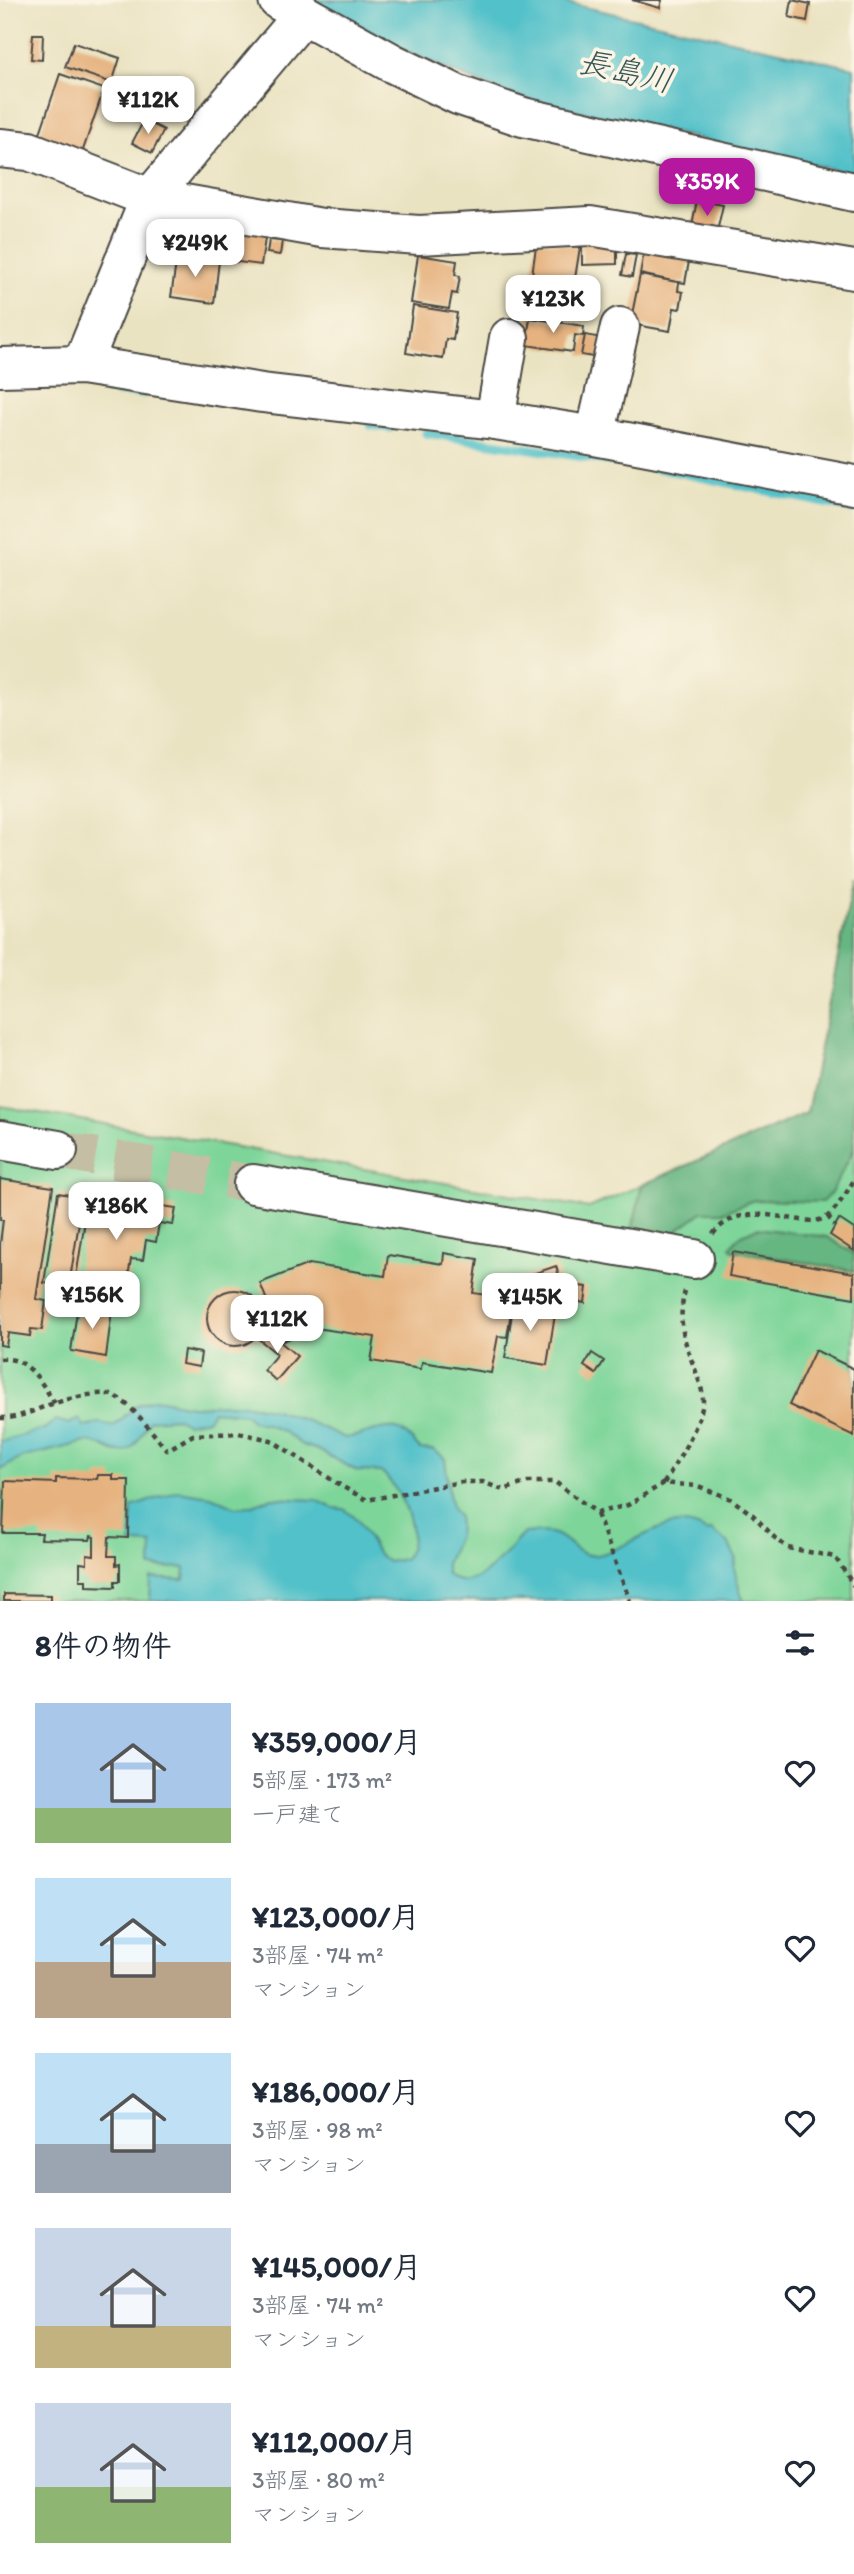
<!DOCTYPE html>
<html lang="ja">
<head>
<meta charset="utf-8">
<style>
	:root { --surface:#fff; --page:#f2f2f3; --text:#1f2937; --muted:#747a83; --accent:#b5179e }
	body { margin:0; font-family:Itim,"Klee One",sans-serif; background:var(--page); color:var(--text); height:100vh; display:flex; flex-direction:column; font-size:26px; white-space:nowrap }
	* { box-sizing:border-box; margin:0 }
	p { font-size:23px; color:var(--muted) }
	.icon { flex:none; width:38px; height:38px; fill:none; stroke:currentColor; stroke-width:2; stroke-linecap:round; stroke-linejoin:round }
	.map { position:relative; height:1601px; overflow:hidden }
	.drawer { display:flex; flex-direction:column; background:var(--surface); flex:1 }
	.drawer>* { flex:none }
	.price { position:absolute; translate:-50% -60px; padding:0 16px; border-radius:14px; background:#fff; color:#222; font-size:23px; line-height:46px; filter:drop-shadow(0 2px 4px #0008) }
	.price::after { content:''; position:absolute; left:50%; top:42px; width:21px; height:16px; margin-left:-10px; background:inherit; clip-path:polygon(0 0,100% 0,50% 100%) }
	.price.active { background:var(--accent); color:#fff }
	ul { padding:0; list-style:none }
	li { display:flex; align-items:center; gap:21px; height:175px; padding:0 35px }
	li span { display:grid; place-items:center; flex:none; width:196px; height:140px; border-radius:0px; color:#555 }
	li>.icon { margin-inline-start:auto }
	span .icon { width:84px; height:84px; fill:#fffc; stroke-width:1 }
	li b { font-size:30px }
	h2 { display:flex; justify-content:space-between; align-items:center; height:84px; padding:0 35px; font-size:30px }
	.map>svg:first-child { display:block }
	.green { fill:#7ed59a; stroke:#548062; stroke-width:2 }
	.forest { fill:#66b682; stroke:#487056; stroke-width:2 }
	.water { fill:#53c1c9; stroke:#3f767a; stroke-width:2 }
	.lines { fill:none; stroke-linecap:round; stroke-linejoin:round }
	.stream { stroke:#53c1c9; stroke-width:9 }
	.building { fill:#e6b380 }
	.minor-tunnel { stroke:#c4bea4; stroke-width:38; stroke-dasharray:38 19; stroke-linecap:butt }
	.minor-casing { stroke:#484742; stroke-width:42 }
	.path { stroke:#484742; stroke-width:4.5; stroke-dasharray:5 5; stroke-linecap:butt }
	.minor { stroke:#fff; stroke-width:38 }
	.labels { text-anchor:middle; stroke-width:7; stroke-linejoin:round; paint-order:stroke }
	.water-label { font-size:32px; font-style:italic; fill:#37585a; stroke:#fcf5e5 }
</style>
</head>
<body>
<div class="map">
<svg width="854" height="1601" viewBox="0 0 854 1601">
	<rect width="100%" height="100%" fill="#fcf5e5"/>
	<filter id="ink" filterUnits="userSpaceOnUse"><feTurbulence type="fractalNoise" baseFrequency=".0143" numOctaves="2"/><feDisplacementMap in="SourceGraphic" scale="14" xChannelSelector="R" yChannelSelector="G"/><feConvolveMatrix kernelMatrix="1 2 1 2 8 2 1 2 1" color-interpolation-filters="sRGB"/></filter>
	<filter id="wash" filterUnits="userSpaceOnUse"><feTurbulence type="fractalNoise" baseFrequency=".00686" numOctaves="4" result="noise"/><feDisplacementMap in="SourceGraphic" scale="28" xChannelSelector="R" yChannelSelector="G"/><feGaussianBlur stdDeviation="1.57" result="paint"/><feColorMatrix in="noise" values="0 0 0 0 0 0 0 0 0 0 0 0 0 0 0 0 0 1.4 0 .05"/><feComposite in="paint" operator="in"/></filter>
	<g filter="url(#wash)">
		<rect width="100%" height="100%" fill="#eae3c2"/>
		<!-- green -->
		<path class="green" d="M 854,878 L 854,1601 L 0,1601 L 0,1106 L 589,1208 L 807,1113 Z"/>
		<!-- forest -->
		<g class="forest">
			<path d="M 854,878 L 854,1149 L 831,1193 L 822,1202 L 754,1200 L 724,1212 L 702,1212 L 665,1239 L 632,1231 L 642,1185 L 807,1113 Z"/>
			<path d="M 757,1228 L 827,1237 L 854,1254 L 854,1271 L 733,1250 L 731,1247 L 738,1237 Z"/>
		</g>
		<!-- water -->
		<g class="water">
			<path d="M 313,0 L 554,0 L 854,68 L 854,174 L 513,96 L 455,73 L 397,47 Z"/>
			<path d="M 154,1399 C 167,1400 179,1405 192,1406 C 204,1406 217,1404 230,1404 C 271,1404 309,1421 345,1438 C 366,1436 391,1417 409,1437 C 413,1441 416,1445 420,1449 L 434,1450 L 445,1459 L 449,1493 L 452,1508 L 458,1516 L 459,1527 L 458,1536 L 446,1564 L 446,1573 C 473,1601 506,1551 524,1533 C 532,1533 543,1531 551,1533 C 570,1537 575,1559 598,1555 C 635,1547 670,1507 707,1532 L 711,1530 L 728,1543 L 736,1558 L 734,1568 L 741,1595 L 745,1601 L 150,1601 L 151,1578 L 184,1580 L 185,1568 L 151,1567 L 152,1544 L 131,1543 L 132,1507 L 178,1491 L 211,1496 L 236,1507 L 250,1506 L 272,1498 L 316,1500 L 333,1508 L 344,1509 L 358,1520 L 377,1553 L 388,1562 L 404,1559 C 424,1535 402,1495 385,1475 L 380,1472 L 357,1471 L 318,1450 L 302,1445 L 284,1432 L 266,1424 L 252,1421 L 246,1414 L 213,1411 L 208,1419 L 186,1423 L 177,1418 L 150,1420 C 137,1439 133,1462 107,1448 C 99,1444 94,1442 86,1442 L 21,1458 L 0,1470 L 0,1442 L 44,1429 L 56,1420 L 69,1424 L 79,1419 L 84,1426 L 91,1426 C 100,1419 104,1426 114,1426 L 137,1405 Z"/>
		</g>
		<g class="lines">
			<!-- stream -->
			<g class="stream">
				<path d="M 116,392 L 145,393"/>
				<path d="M 371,425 L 390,428"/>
				<path d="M 426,433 L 663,469 L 854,509"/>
			</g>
		</g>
		<g id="blocks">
			<!-- building -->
			<g class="building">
				<path d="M 632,0 L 662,0 L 660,8 Z"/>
				<path d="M 792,0 L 810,4 L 807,21 L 789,17 Z"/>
				<path d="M 33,34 L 43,34 L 42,60 L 31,59 Z"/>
				<path d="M 74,43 L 120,58 L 112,83 L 65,67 Z"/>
				<path d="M 60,74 L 104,89 L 82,153 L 38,139 Z"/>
				<path d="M 144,120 L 164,130 L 152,153 L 132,143 Z"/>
				<path d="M 697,200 L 723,205 L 716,236 L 691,231 Z"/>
				<path d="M 184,220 L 231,226 L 227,259 L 179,252 Z"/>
				<path d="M 234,227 L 266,232 L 261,265 L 230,261 Z"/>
				<path d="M 617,239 L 617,264 L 582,265 L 582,240 Z"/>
				<path d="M 269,240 L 282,241 L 280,255 L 267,253 Z"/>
				<path d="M 537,240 L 580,247 L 569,316 L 527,309 Z"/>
				<path d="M 645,247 L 690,256 L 685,283 L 679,282 L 678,291 L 683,292 L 680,309 L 674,308 L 670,331 L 630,324 L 640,275 L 677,282 L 640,274 Z"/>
				<path d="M 626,254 L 636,255 L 632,277 L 622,275 Z"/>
				<path d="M 418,255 L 457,261 L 455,275 L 460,276 L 457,294 L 452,293 L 449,309 L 411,303 Z"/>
				<path d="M 177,256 L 219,261 L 214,303 L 171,297 Z"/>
				<path d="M 413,306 L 457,313 L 453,340 L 446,339 L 443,359 L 406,353 Z"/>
				<path d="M 530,318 L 584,326 L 583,336 L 575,335 L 573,352 L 526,345 Z"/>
				<path d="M 585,335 L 602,338 L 599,358 L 581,355 Z"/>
				<path d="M 0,1179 L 53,1187 L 36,1299 L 46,1301 L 42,1330 L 31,1329 L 30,1336 L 8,1333 L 6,1346 L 0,1345 L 0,1244 L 3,1220 L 0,1220 Z"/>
				<path d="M 58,1193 L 83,1197 L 69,1286 L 44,1283 Z"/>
				<path d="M 89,1195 L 176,1208 L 173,1225 L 159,1223 L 156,1242 L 146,1240 L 143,1260 L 131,1259 L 125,1297 L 74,1290 Z"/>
				<path d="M 839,1219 L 854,1229 L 854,1251 L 830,1235 Z"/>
				<path d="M 733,1252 L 854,1273 L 854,1298 L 729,1276 Z"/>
				<path d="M 444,1253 L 478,1259 L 473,1293 L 513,1299 L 507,1337 L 498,1336 L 491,1373 L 422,1362 L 421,1369 L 371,1361 L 375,1337 L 316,1328 L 283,1341 L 260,1283 L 309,1264 L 385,1276 L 388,1255 L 443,1264 Z"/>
				<path d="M 556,1266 L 560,1279 L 516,1291 L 515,1299 L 504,1297 L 506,1283 Z"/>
				<path d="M 570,1285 L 587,1287 L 585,1303 L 568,1300 Z"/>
				<circle cx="235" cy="1318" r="28"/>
				<path d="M 514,1301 L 556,1308 L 547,1365 L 505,1358 Z"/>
				<path d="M 78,1305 L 112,1310 L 106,1357 L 71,1351 Z"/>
				<path d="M 264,1328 L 297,1356 L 276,1381 L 264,1370 L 277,1354 L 256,1337 Z"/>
				<path d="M 184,1350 L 201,1353 L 199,1367 L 182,1364 Z"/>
				<path d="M 815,1350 L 854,1369 L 854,1436 L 789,1405 Z"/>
				<path d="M 592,1353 L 604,1361 L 596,1374 L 584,1366 Z"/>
				<path d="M 98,1475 L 113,1475 L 113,1480 L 129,1480 L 128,1538 L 109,1537 L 108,1556 L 116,1556 L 116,1565 L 120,1564 L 120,1581 L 115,1581 L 115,1587 L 86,1586 L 86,1580 L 80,1580 L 80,1563 L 87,1564 L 87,1555 L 94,1556 L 94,1537 L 91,1536 L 90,1540 L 41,1539 L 42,1533 L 3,1533 L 5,1481 L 56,1483 L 56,1478 L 97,1479 Z"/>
				<path d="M 4,1594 L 51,1595 L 51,1601 L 4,1601 Z"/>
			</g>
		</g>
	</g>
	<g filter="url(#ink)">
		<use href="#blocks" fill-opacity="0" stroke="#484742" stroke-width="2"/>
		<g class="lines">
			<!-- minor-tunnel -->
			<path class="minor-tunnel" d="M 58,1150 L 253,1184"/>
			<defs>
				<g id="minor">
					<path d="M 278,0 L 392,63 L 458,95 L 523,117 L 854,192"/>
					<path d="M 0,148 L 29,151 L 150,198 L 322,228 L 419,235 L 590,226 L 854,270"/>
					<path d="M 82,365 L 150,198 L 304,14"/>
					<path d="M 0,367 L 82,365 L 262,393 L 495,420 L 595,436 L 854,485"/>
					<path d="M 495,420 L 509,338"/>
					<path d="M 595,436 L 620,327"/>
					<path d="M 0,1140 L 58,1150"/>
					<path d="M 253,1184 L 694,1259"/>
				</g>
			</defs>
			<!-- minor casing -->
			<use href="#minor" class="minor-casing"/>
			<!-- path -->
			<g class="path">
				<path d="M 828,1216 L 834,1226"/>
				<path d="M 713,1234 C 747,1192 806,1234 828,1216 C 838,1207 847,1192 854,1180"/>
				<path d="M 0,1359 C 29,1356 40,1382 55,1403"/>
				<path d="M 0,1418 C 17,1419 30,1412 46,1406 C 60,1401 101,1389 114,1396 C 133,1405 153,1434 167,1450 L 193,1435 L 239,1433 L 271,1440 L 343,1487 L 367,1500 L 461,1482 L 483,1482 L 503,1490 L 528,1482 L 555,1482 L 597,1513 L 628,1505 L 664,1483 L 698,1486 L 731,1499 L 753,1515 L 775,1538 L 788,1548 L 835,1557 L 854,1586"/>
				<path d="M 664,1483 C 675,1465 703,1421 703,1400 C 703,1390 698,1378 695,1369 C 684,1342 677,1320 685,1291"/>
				<path d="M 597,1514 L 630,1601"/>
			</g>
			<!-- minor -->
			<use href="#minor" class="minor"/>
		</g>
	</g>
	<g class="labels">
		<!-- water labels -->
		<g class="water-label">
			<text transform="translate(626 71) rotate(13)" y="11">長島川</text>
		</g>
	</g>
</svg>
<b class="price" style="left:148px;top:136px">¥112K</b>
<b class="price active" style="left:707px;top:218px">¥359K</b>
<b class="price" style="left:195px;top:279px">¥249K</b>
<b class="price" style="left:553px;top:335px">¥123K</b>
<b class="price" style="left:116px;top:1242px">¥186K</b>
<b class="price" style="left:92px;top:1331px">¥156K</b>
<b class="price" style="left:530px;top:1333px">¥145K</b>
<b class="price" style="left:277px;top:1355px">¥112K</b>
</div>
<section class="drawer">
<h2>8件の物件<svg class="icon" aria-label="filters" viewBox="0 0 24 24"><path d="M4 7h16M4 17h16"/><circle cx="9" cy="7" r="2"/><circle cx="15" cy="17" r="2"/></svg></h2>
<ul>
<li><span style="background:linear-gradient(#a9c7e8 75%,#8fb573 0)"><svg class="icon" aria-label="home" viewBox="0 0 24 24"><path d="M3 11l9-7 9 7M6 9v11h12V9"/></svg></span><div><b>¥359,000/月</b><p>5部屋 · 173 m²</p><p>一戸建て</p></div><svg class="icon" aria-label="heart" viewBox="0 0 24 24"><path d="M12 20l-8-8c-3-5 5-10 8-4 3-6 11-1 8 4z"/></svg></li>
<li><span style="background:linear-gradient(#bfe0f5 60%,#b9a48a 0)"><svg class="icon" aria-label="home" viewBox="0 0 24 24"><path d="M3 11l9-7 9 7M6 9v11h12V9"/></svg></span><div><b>¥123,000/月</b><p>3部屋 · 74 m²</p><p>マンション</p></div><svg class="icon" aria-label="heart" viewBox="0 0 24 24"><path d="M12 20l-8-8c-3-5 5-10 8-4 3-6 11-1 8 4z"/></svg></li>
<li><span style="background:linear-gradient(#bfe0f5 65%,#9aa5b1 0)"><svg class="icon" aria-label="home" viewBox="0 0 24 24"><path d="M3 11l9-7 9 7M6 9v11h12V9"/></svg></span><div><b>¥186,000/月</b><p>3部屋 · 98 m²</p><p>マンション</p></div><svg class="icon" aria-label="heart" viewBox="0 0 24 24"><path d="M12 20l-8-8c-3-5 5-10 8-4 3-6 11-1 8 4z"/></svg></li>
<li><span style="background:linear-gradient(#c9d6e8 70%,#c2b280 0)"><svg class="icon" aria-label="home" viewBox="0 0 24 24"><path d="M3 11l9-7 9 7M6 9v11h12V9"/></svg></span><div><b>¥145,000/月</b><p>3部屋 · 74 m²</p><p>マンション</p></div><svg class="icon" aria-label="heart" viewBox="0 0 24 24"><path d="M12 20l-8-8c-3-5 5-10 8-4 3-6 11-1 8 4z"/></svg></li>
<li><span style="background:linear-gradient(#c9d6e8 60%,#8fb573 0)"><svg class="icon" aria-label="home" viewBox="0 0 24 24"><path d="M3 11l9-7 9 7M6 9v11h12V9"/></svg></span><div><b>¥112,000/月</b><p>3部屋 · 80 m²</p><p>マンション</p></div><svg class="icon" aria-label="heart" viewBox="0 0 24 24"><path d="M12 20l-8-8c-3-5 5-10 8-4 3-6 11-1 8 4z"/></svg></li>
</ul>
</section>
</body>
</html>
